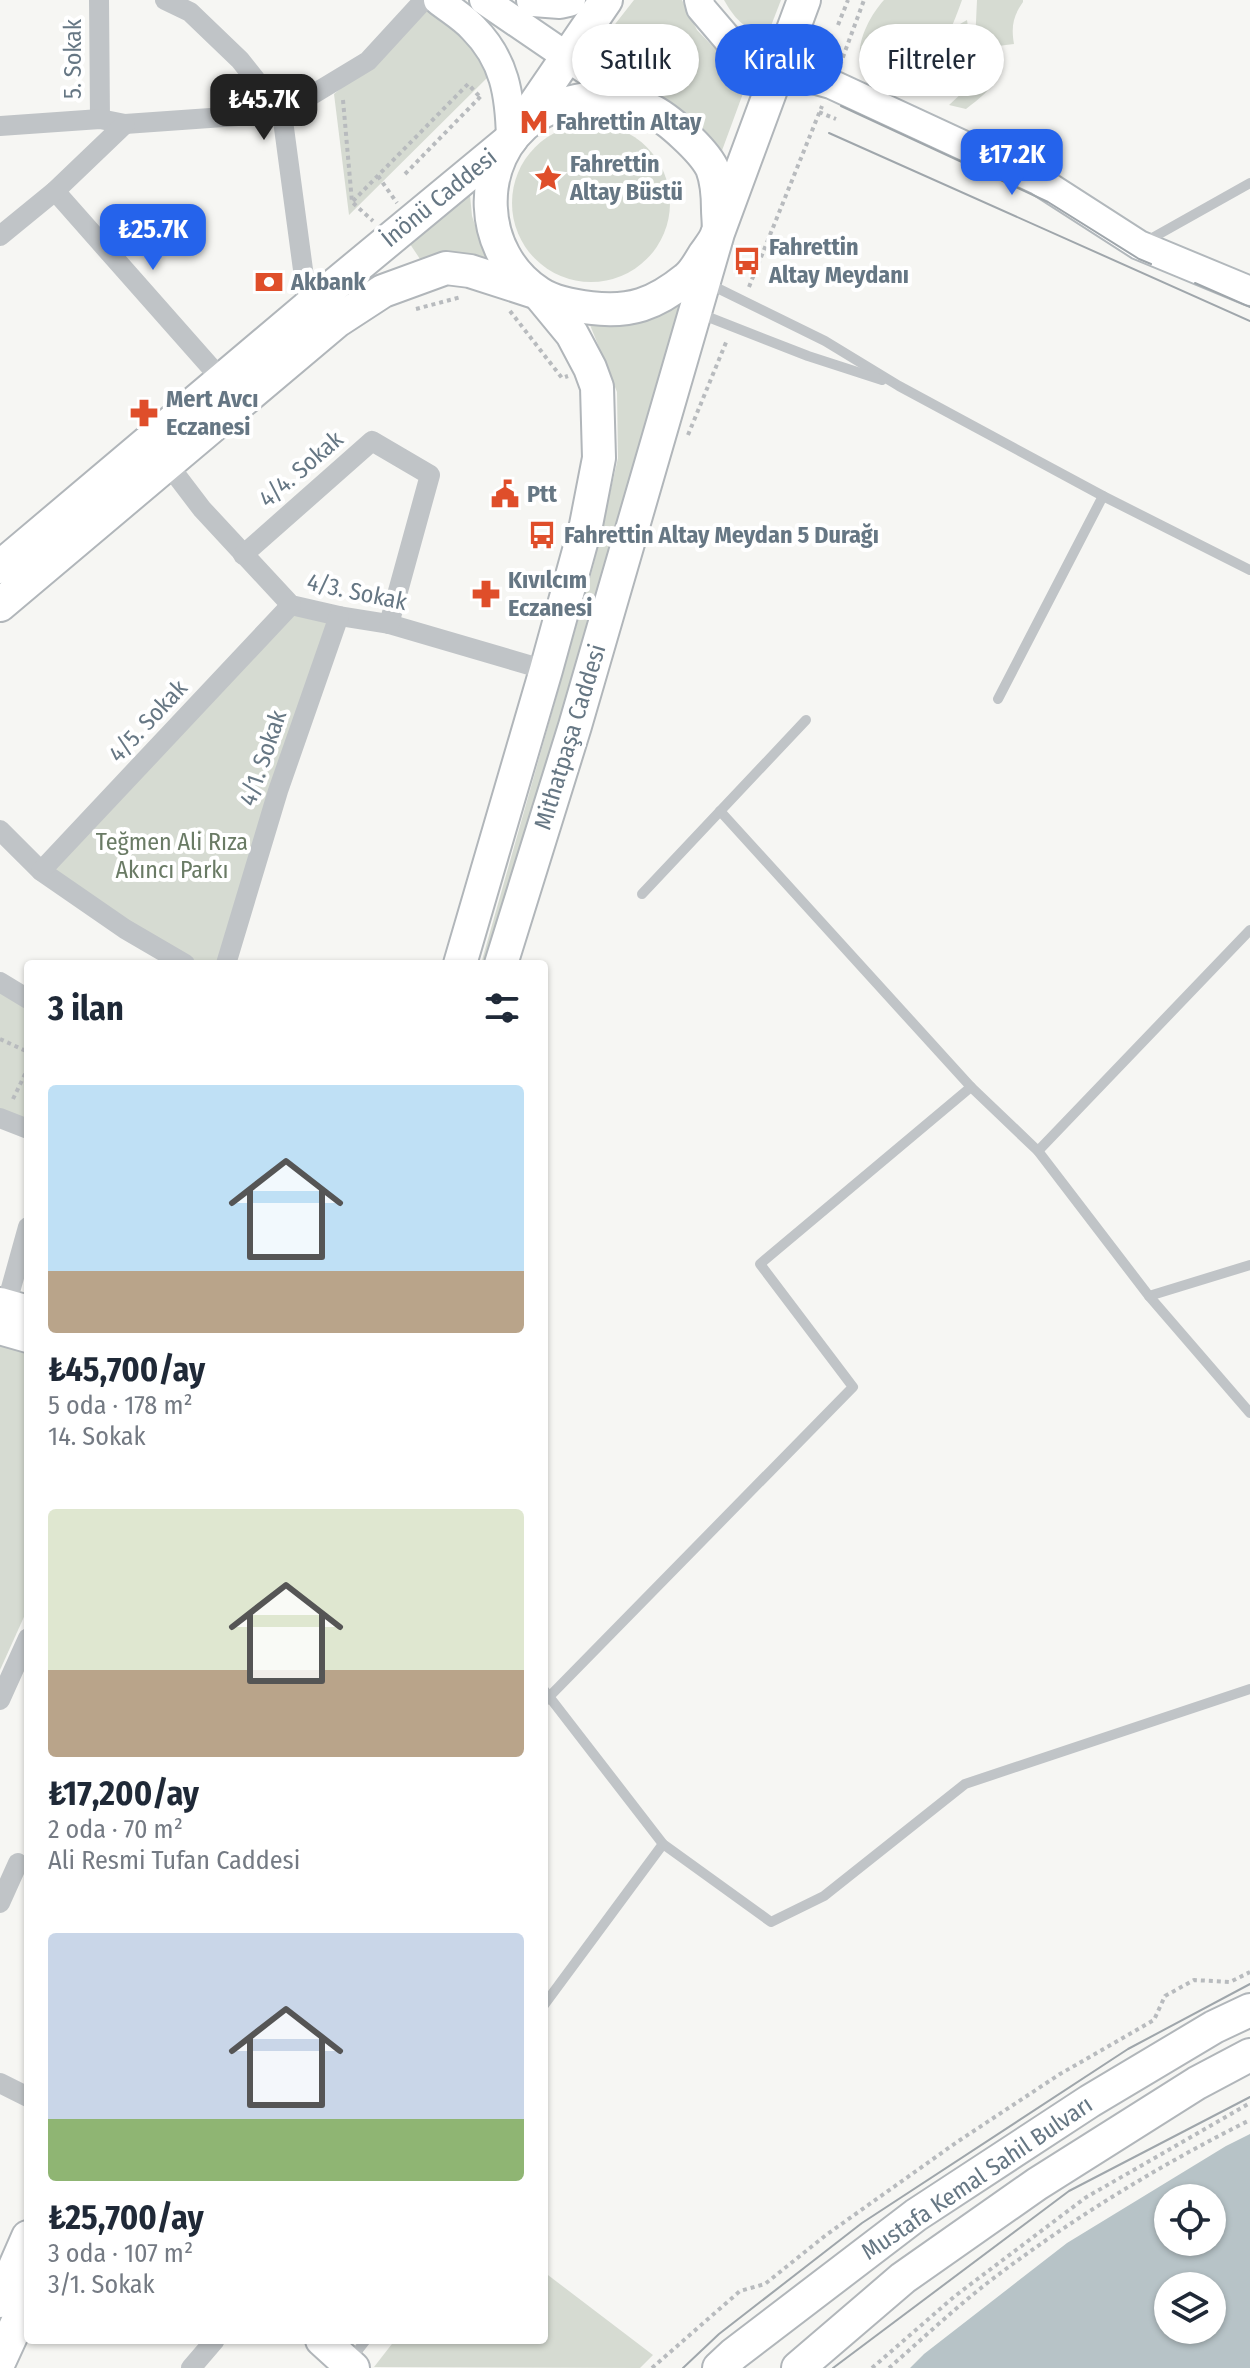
<!DOCTYPE html>
<html lang="tr">
<head>
<meta charset="utf-8">
<style>
	:root { --surface:#fff; --page:#f2f2f3; --text:#1f2937; --muted:#747a83; --accent:#2563eb }
	body { margin:0; font-family:"Fira Sans Condensed",sans-serif; background:var(--page); color:var(--text); height:100vh; display:flex; flex-direction:column; font-size:30px; white-space:nowrap }
	* { box-sizing:border-box; margin:0 }
	p { font-size:26px; color:var(--muted) }
	.icon { flex:none; width:44px; height:44px; fill:none; stroke:currentColor; stroke-width:2; stroke-linecap:round; stroke-linejoin:round }
	.map { position:relative; flex:1; overflow:hidden }
	.details { position:absolute; left:24px; top:960px; width:524px; height:1384px; display:flex; flex-direction:column; background:var(--surface); border-radius:8px; box-shadow:0 2px 6px #0004 }
	.details>* { flex:none }
	.banner { position:absolute; left:572px; top:24px; width:558px; height:72px; display:flex; gap:16px }
	.buttons { position:absolute; left:1154px; top:2184px; display:grid; gap:16px }
	.buttons a { display:grid; place-items:center; width:72px; height:72px; border-radius:50%; background:var(--surface); box-shadow:0 2px 6px #0004; font-size:40px }
	.price { position:absolute; translate:-50% -68px; padding:0 18px; border-radius:16px; background:var(--accent); color:#fff; font-size:26px; line-height:52px; filter:drop-shadow(0 2px 4px #0008) }
	.price::after { content:''; position:absolute; left:50%; top:48px; width:24px; height:18px; margin-left:-12px; background:inherit; clip-path:polygon(0 0,100% 0,50% 100%) }
	.price.current { background:#222; color:#fff }
	ul { padding:0; list-style:none }
	li { display:grid; align-content:center; gap:16px; height:424px; padding:0 24px }
	li span { display:grid; place-items:center; height:248px; border-radius:8px; color:#555 }
	li>.icon { margin-inline-start:auto }
	span .icon { width:144px; height:144px; fill:#fffc; stroke-width:1 }
	li b { font-size:34px }
	h2 { display:flex; justify-content:space-between; align-items:center; height:96px; padding:0 24px; font-size:34px }
	.pill { padding:0 28px; border-radius:36px; background:var(--surface); box-shadow:0 2px 6px #0004; font-size:28px; line-height:72px }
	.pill.current { background:var(--accent); color:#fff }
	.map>svg:first-child { display:block }
	.green { fill:#d6dbd2 }
	.water { fill:#b7c3c7; fill-rule:evenodd }
	.lines { fill:none; stroke-linecap:round; stroke-linejoin:round }
	.secondary-casing { stroke:#b2b8bc; stroke-width:32 }
	.primary-casing { stroke:#b1b6ba; stroke-width:36 }
	.path { stroke:#b8bbbe; stroke-width:4; stroke-dasharray:4 4; stroke-linecap:butt }
	.lane { stroke:#c0c4c7; stroke-width:10 }
	.street { stroke:#c0c4c7; stroke-width:20 }
	.secondary { stroke:#fff; stroke-width:28 }
	.primary { stroke:#fff; stroke-width:32 }
	.tram { stroke:#9fa6ab; stroke-width:2 }
	.labels { text-anchor:middle; stroke-width:8; stroke-linejoin:round; paint-order:stroke }
	.street-label { font-size:24px; fill:#667784; stroke:#fff }
	.poi-label { font-size:24px; font-weight:bold; fill:#667784; stroke:#fff; text-anchor:start }
	.park-label { font-size:24px; fill:#6a7b65; stroke:#fff }
</style>
</head>
<body>
<div class="map">
<svg width="1250" height="2368" viewBox="0 0 1250 2368">
	<rect width="100%" height="100%" fill="#f6f6f3"/>
	<!-- green -->
	<g class="green">
		<path d="M 431,0 L 476,44 L 493,72 L 349,215 L 334,94 L 363,70 Z"/>
		<path d="M 634,0 L 682,0 L 697,30 L 719,53 L 749,77 L 720,156 L 686,123 L 594,51 Z"/>
		<path d="M 724,0 L 781,0 L 769,31 C 747,34 734,18 724,0 Z"/>
		<path d="M 884,0 L 962,0 C 953,25 945,46 928,66 C 924,71 920,77 916,80 C 893,97 862,84 860,56 C 858,38 872,13 884,0 Z"/>
		<path d="M 977,0 L 1023,0 L 1023,2 C 1013,16 1011,27 1014,44 L 998,46 C 998,82 995,87 966,109 L 949,105 L 964,91 L 974,65 Z"/>
		<path d="M 967,20 C 970,40 976,79 955,91 C 945,96 938,90 933,83 C 935,74 942,70 947,62 C 955,50 958,37 960,24 Z"/>
		<circle cx="591" cy="203" r="79"/>
		<path d="M 470,195 L 472,216 L 487,261 L 422,262 L 410,244 Z"/>
		<path d="M 681,303 L 603,569 L 493,964 L 481,964 L 593,567 L 618,458 L 617,392 L 588,320 L 629,320 Z"/>
		<path d="M 291,605 L 339,616 L 226,964 L 185,964 L 41,871 Z"/>
		<path d="M 0,982 L 28,999 L 28,1129 L 0,1118 Z"/>
		<path d="M 0,1337 L 28,1348 L 28,1608 L 0,1670 Z"/>
		<path d="M 544,2272 L 653,2355 L 640,2368 L 374,2367 L 395,2340 L 544,2340 Z"/>
	</g>
	<!-- water -->
	<path class="water" d="M 1250,2134 L 1250,2368 L 910,2368 L 924,2354 L 1067,2243 L 1226,2146 ZM 1168,2198 L 1212,2198 L 1212,2242 L 1168,2242 ZM 1168,2286 L 1212,2286 L 1212,2330 L 1168,2330 Z"/>
	<g class="lines">
		<defs>
			<g id="secondary">
				<path d="M 438,0 C 449,9 463,17 473,28 C 505,60 510,95 511,139"/>
				<path d="M 484,0 L 585,69 L 640,103"/>
				<path d="M 699,0 L 701,8 L 742,56 L 776,75 L 806,77 L 831,84 L 1038,180 L 1139,245 L 1250,291"/>
			</g>
			<g id="primary">
				<path d="M 533,0 L 560,2 L 569,0"/>
				<path d="M 591,98 C 611,100 632,101 650,110 C 668,118 703,150 712,168 C 717,181 718,196 718,210 C 718,217 720,228 717,234 C 715,241 708,249 704,255 C 699,263 694,273 686,279 C 655,304 630,313 591,308 C 573,306 554,303 539,293 C 478,254 473,159 534,117 C 551,105 571,102 591,98 Z"/>
				<path d="M 0,567 L 308,307 L 511,139 L 606,0"/>
				<path d="M 0,605 L 337,321 L 383,291 L 446,268 L 470,271 L 532,291"/>
				<path d="M 460,964 L 546,670 L 586,525 L 599,458 L 597,387 L 590,368 L 572,334 L 539,294"/>
				<path d="M 501,964 L 575,726 L 718,233 L 804,0"/>
				<path d="M 0,1304 L 28,1312"/>
				<path d="M 0,1328 L 28,1336"/>
				<path d="M 0,2301 L 28,2237"/>
				<path d="M 322,2340 L 353,2368"/>
				<path d="M 0,2360 L 28,2299"/>
				<path d="M 719,2368 L 734,2354 L 916,2215 L 1090,2101 L 1214,2027 L 1250,2010"/>
				<path d="M 798,2368 L 903,2278 L 1037,2184 L 1197,2083 L 1250,2055"/>
			</g>
		</defs>
		<!-- secondary casing -->
		<use href="#secondary" class="secondary-casing"/>
		<!-- primary casing -->
		<use href="#primary" class="primary-casing"/>
		<!-- path -->
		<g class="path">
			<path d="M 838,25 L 848,0"/>
			<path d="M 840,65 L 864,0"/>
			<path d="M 343,100 L 352,202 L 373,221"/>
			<path d="M 819,112 L 836,119"/>
			<path d="M 405,174 L 482,95"/>
			<path d="M 378,176 L 397,203"/>
			<path d="M 353,201 L 468,84 L 480,97"/>
			<path d="M 749,287 L 822,106"/>
			<path d="M 416,309 L 461,297"/>
			<path d="M 510,311 L 562,378 L 568,376"/>
			<path d="M 688,435 L 727,340"/>
			<path d="M 0,1039 L 28,1052"/>
			<path d="M 13,1099 L 28,1068"/>
			<path d="M 652,2368 L 740,2291 L 765,2284 L 826,2235 L 957,2142 L 1060,2074 L 1154,2020 L 1165,1996 L 1194,1980 L 1230,1982 L 1250,1972"/>
			<path d="M 872,2368 L 955,2296 L 1085,2198 L 1250,2103"/>
			<path d="M 889,2368 C 921,2340 953,2310 986,2284 C 1068,2221 1158,2166 1250,2120"/>
		</g>
		<!-- lane -->
		<g class="lane">
			<path d="M 1145,242 L 1250,183"/>
			<path d="M 707,283 L 825,341 L 899,386 L 1103,496 L 1250,570"/>
			<path d="M 698,313 L 808,356 L 882,380"/>
			<path d="M 998,699 L 1103,496"/>
			<path d="M 720,811 L 971,1087 L 1038,1151 L 1149,1296 L 1250,1413"/>
			<path d="M 642,894 L 806,720"/>
			<path d="M 1038,1151 L 1250,930"/>
			<path d="M 1149,1296 L 1250,1265"/>
			<path d="M 544,1690 L 663,1844 L 771,1922 L 824,1896 L 965,1784 L 1250,1689"/>
			<path d="M 544,1702 L 853,1387 L 760,1264 L 971,1087"/>
			<path d="M 544,2005 L 663,1844"/>
			<path d="M 351,2359 L 366,2340"/>
		</g>
		<!-- street -->
		<g class="street">
			<path d="M 99,0 L 100,119"/>
			<path d="M 165,0 L 190,12 L 240,60 L 282,113 L 308,307"/>
			<path d="M 0,126 L 100,119 L 125,124 L 282,113 L 368,61 L 424,0"/>
			<path d="M 55,191 L 222,380"/>
			<path d="M 0,236 L 55,191 L 125,124"/>
			<path d="M 167,463 L 202,509 L 291,605 L 339,616 L 389,624 L 546,670"/>
			<path d="M 243,555 L 372,441 L 430,475 L 389,624"/>
			<path d="M 0,830 L 41,871 L 125,929 L 185,964"/>
			<path d="M 41,871 L 291,605"/>
			<path d="M 226,964 L 278,791 L 339,616"/>
			<path d="M 0,982 L 28,999"/>
			<path d="M 0,1118 L 28,1129"/>
			<path d="M 6,1306 L 28,1227"/>
			<path d="M 0,1700 L 28,1638"/>
			<path d="M 0,1903 L 18,1863"/>
			<path d="M 0,2083 L 28,2097"/>
			<path d="M 191,2368 L 215,2340"/>
		</g>
		<!-- secondary -->
		<use href="#secondary" class="secondary"/>
		<!-- primary -->
		<use href="#primary" class="primary"/>
		<!-- tram -->
		<g class="tram">
			<path d="M 841,106 L 1048,202 L 1139,259 L 1151,264"/>
			<path d="M 829,133 L 1250,321"/>
			<path d="M 1195,283 L 1250,307"/>
			<path d="M 683,2368 L 719,2334 L 862,2223 L 1128,2049 L 1250,1984"/>
			<path d="M 833,2368 L 1069,2191 L 1250,2097"/>
		</g>
	</g>
	<!-- icons -->
	<defs>
		<symbol id="metro-bare" viewBox="-9 -9 18 18"><path d="M-5.5 5V-5H-3L0 0L3-5H5.5V5H3V-.5L0 4L-3-.5V5Z" fill="#df4e2a" stroke="#fff" stroke-width="2.5" paint-order="stroke"/></symbol>
		<symbol id="sight-bare" viewBox="-9 -9 18 18"><path d="M0-6L1.8-2.2L6-1.7L2.9 1.2L3.7 5.4L0 3.3L-3.7 5.4L-2.9 1.2L-6-1.7L-1.8-2.2Z" fill="#df4e2a" stroke="#fff" stroke-width="2.5" paint-order="stroke"/></symbol>
		<symbol id="bus-bare" viewBox="-9 -9 18 18"><path d="M-5-6H5V4H4V6H2V4H-2V6H-4V4H-5ZM-3.5-4V0h7V-4ZM-3.5 1.2v1.5H-2V1.2ZM2 1.2v1.5H3.5V1.2Z" fill="#df4e2a" stroke="#fff" stroke-width="2.5" paint-order="stroke"/></symbol>
		<symbol id="bank-bare" viewBox="-9 -9 18 18"><path d="M-6-4H6V4H-6ZM0-2.3a2.3 2.3 0 1 0 0 4.6a2.3 2.3 0 1 0 0-4.6Z" fill="#df4e2a" stroke="#fff" stroke-width="2.5" paint-order="stroke"/></symbol>
		<symbol id="pharmacy-bare" viewBox="-9 -9 18 18"><path d="M-2-6h4v4h4v4h-4v4h-4v-4h-4v-4h4Z" fill="#df4e2a" stroke="#fff" stroke-width="2.5" paint-order="stroke"/></symbol>
		<symbol id="civic-bare" viewBox="-9 -9 18 18"><path d="M-.6-6.5H3V-4.5H.6V-3L4-1V1h2V6H-6V1h2V-1L-.6-3ZM-1.2 2.5V6h2.4V2.5Z" fill="#df4e2a" stroke="#fff" stroke-width="2.5" paint-order="stroke"/></symbol>
	</defs>
	<g fill-rule="evenodd">
		<use href="#metro-bare" x="514" y="102" width="40" height="40"/>
		<use href="#sight-bare" x="528" y="158" width="40" height="40"/>
		<use href="#bus-bare" x="727" y="241" width="40" height="40"/>
		<use href="#bank-bare" x="249" y="262" width="40" height="40"/>
		<use href="#pharmacy-bare" x="124" y="393" width="40" height="40"/>
		<use href="#civic-bare" x="485" y="474" width="40" height="40"/>
		<use href="#bus-bare" x="522" y="515" width="40" height="40"/>
		<use href="#pharmacy-bare" x="466" y="574" width="40" height="40"/>
	</g>
	<g class="labels">
		<!-- street labels -->
		<g class="street-label">
			<text transform="translate(73 59) rotate(-90)" y="8">5. Sokak</text>
			<text transform="translate(439 198) rotate(-39)" y="8">İnönü Caddesi</text>
			<text transform="translate(301 469) rotate(-41)" y="8">4/4. Sokak</text>
			<text transform="translate(357 592) rotate(12)" y="8">4/3. Sokak</text>
			<text transform="translate(148 721) rotate(-47)" y="8">4/5. Sokak</text>
			<text transform="translate(570 737) rotate(-73)" y="8">Mithatpaşa Caddesi</text>
			<text transform="translate(263 758) rotate(-71)" y="8">4/1. Sokak</text>
			<text transform="translate(977 2178) rotate(-34)" y="8">Mustafa Kemal Sahil Bulvarı</text>
		</g>
		<!-- poi labels -->
		<g class="poi-label">
			<text x="556" y="130">Fahrettin Altay</text>
			<text x="570" y="172">Fahrettin<tspan x="570" dy="28">Altay Büstü</tspan></text>
			<text x="769" y="255">Fahrettin<tspan x="769" dy="28">Altay Meydanı</tspan></text>
			<text x="291" y="290">Akbank</text>
			<text x="166" y="407">Mert Avcı<tspan x="166" dy="28">Eczanesi</tspan></text>
			<text x="527" y="502">Ptt</text>
			<text x="564" y="543">Fahrettin Altay Meydan 5 Durağı</text>
			<text x="508" y="588">Kıvılcım<tspan x="508" dy="28">Eczanesi</tspan></text>
		</g>
		<!-- park labels -->
		<g class="park-label">
			<text x="172" y="850">Teğmen Ali Rıza<tspan x="172" dy="28">Akıncı Parkı</tspan></text>
		</g>
	</g>
</svg>
<div class="buttons">
<a><svg class="icon" aria-label="locate" viewBox="0 0 24 24"><circle cx="12" cy="12" r="6"/><path d="M12 2v4M12 18v4M2 12h4M18 12h4"/></svg></a>
<a><svg class="icon" aria-label="layers" viewBox="0 0 24 24"><path d="M12 4l9 5-9 5-9-5zM3 14l9 5 9-5"/></svg></a>
</div>
<b class="price current" style="left:264px;top:142px">₺45.7K</b>
<b class="price" style="left:1012px;top:197px">₺17.2K</b>
<b class="price" style="left:153px;top:272px">₺25.7K</b>
<div class="banner">
<a class="pill">Satılık</a>
<a class="pill current">Kiralık</a>
<a class="pill">Filtreler</a>
</div>
<section class="details">
<h2>3 ilan<svg class="icon" aria-label="filters" viewBox="0 0 24 24"><path d="M4 7h16M4 17h16"/><circle cx="9" cy="7" r="2"/><circle cx="15" cy="17" r="2"/></svg></h2>
<ul>
<li><span style="background:linear-gradient(#bfe0f5 75%,#b9a48a 0)"><svg class="icon" aria-label="home" viewBox="0 0 24 24"><path d="M3 11l9-7 9 7M6 9v11h12V9"/></svg></span><div><b>₺45,700/ay</b><p>5 oda · 178 m²</p><p>14. Sokak</p></div></li>
<li><span style="background:linear-gradient(#dfe7d0 65%,#b9a48a 0)"><svg class="icon" aria-label="home" viewBox="0 0 24 24"><path d="M3 11l9-7 9 7M6 9v11h12V9"/></svg></span><div><b>₺17,200/ay</b><p>2 oda · 70 m²</p><p>Ali Resmi Tufan Caddesi</p></div></li>
<li><span style="background:linear-gradient(#c9d6e8 75%,#8fb573 0)"><svg class="icon" aria-label="home" viewBox="0 0 24 24"><path d="M3 11l9-7 9 7M6 9v11h12V9"/></svg></span><div><b>₺25,700/ay</b><p>3 oda · 107 m²</p><p>3/1. Sokak</p></div></li>
</ul>
</section>
</div>
</body>
</html>
